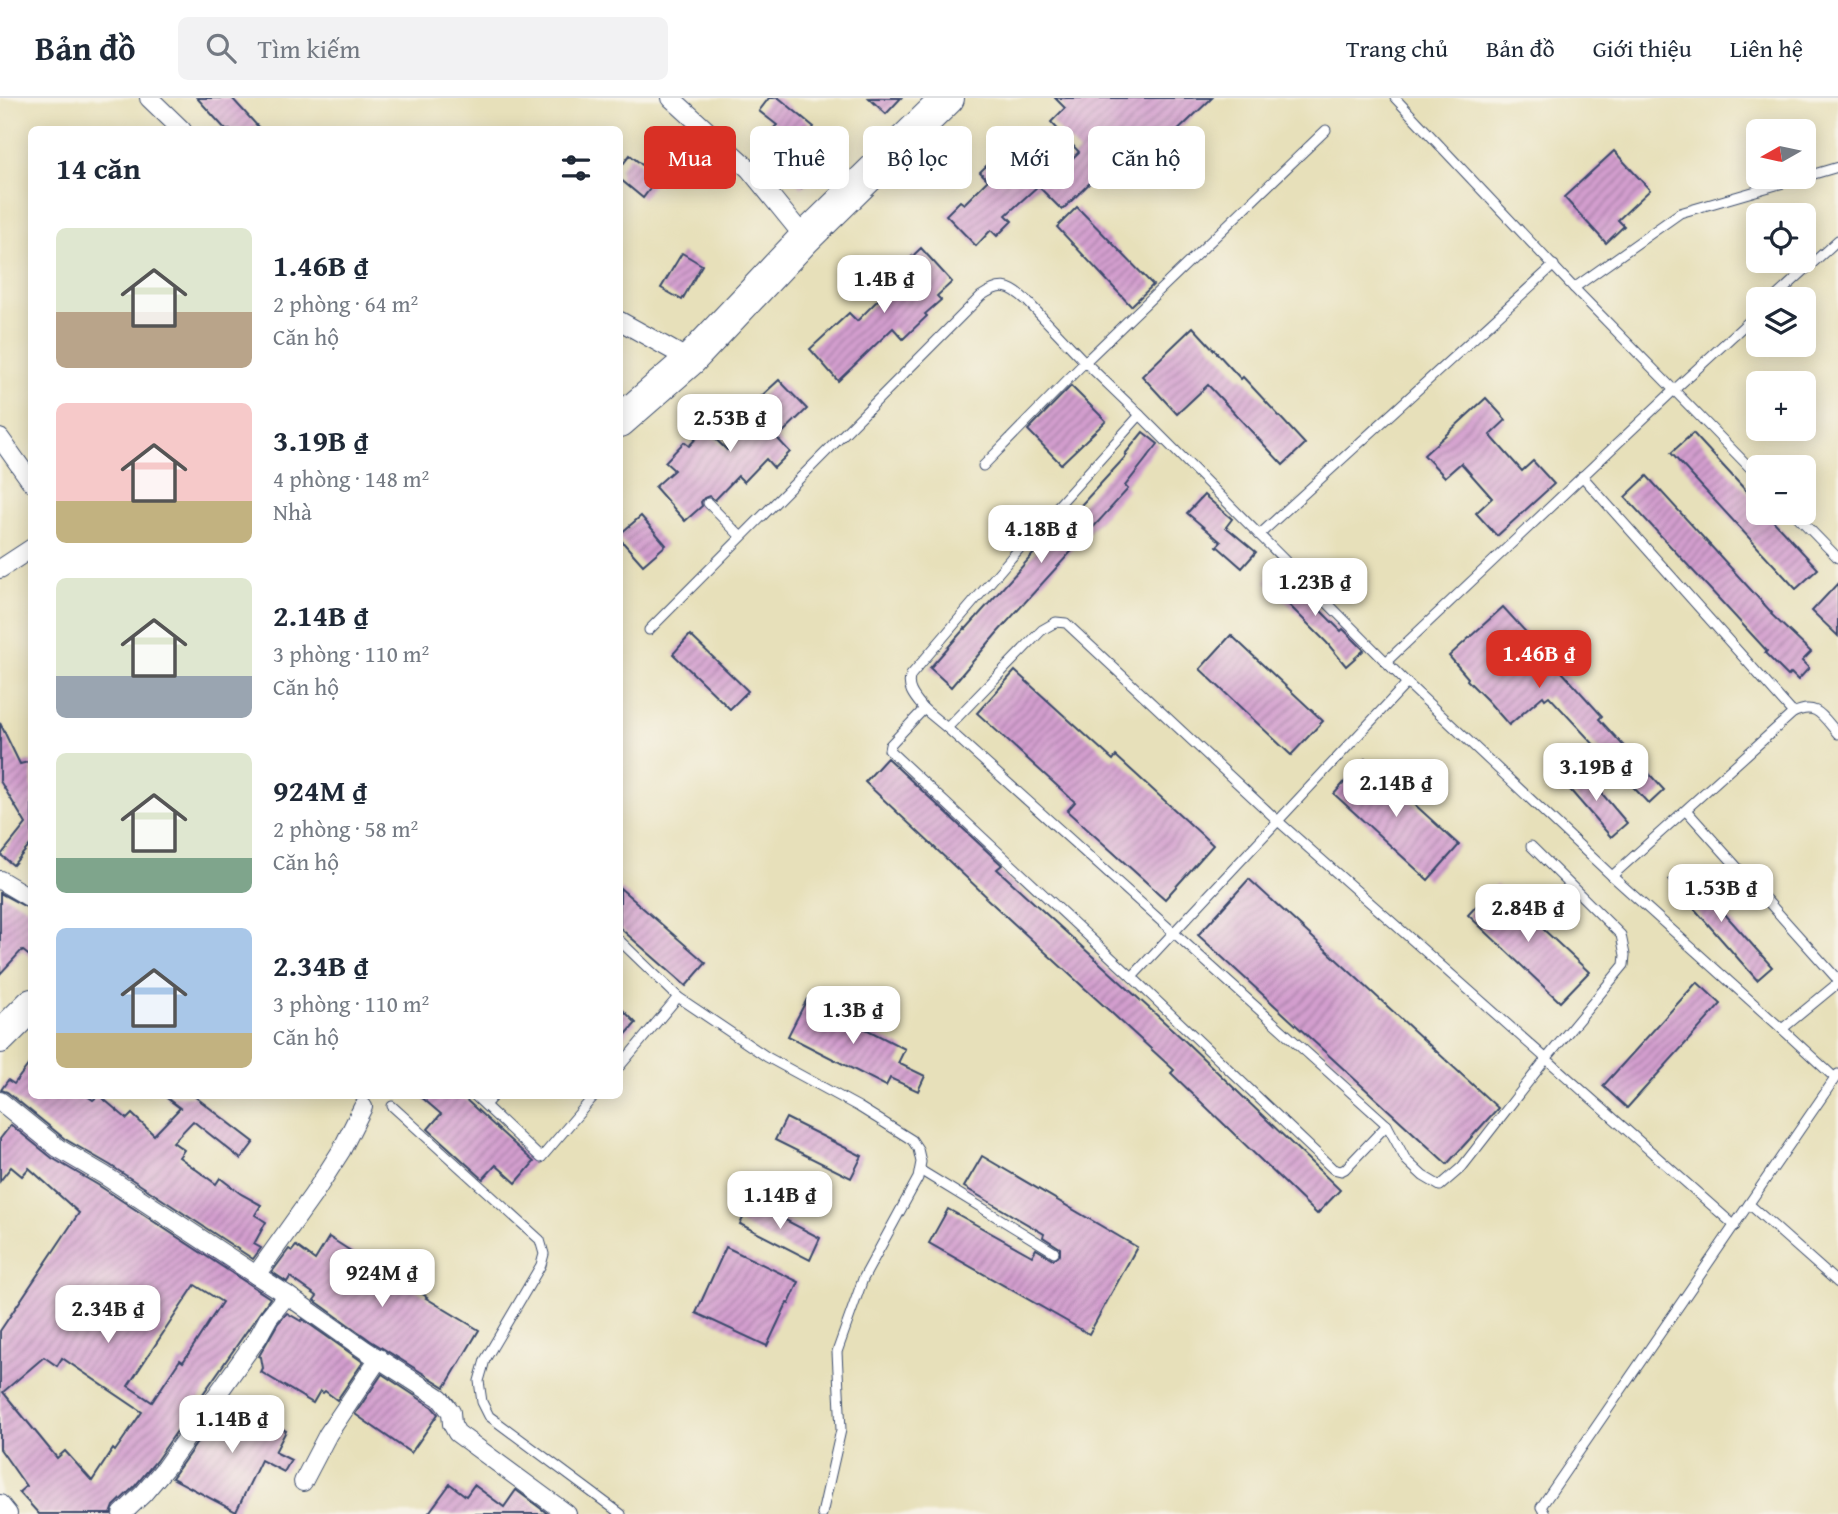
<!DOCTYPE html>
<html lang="vi">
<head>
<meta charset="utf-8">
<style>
	:root { --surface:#fff; --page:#f2f2f3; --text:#1f2937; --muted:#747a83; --line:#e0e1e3; --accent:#d93025 }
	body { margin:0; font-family:"Gentium Book Plus",serif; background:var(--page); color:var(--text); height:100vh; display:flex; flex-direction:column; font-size:26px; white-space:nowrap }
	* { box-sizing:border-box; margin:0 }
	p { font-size:23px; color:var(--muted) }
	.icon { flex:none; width:38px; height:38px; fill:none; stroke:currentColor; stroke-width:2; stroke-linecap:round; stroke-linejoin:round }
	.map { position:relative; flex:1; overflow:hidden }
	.panel { position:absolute; left:28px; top:28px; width:595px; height:973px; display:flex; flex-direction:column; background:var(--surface); border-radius:10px; box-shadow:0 4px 18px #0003 }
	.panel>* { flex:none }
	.banner { position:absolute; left:644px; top:28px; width:665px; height:63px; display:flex; gap:14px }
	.needle { width:46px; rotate:261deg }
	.buttons { position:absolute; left:1746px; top:21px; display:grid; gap:14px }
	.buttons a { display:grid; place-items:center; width:70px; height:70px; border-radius:10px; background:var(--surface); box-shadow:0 4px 18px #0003; font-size:35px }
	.price { position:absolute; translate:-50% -60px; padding:0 16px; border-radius:14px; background:#fff; color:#222; font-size:23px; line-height:46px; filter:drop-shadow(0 2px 4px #0008) }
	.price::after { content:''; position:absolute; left:50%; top:42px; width:21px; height:16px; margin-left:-10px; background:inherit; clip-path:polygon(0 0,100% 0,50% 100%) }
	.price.on { background:var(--accent); color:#fff }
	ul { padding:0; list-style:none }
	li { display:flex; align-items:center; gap:21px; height:175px; padding:0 28px }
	li span { display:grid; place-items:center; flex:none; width:196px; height:140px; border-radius:10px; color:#555 }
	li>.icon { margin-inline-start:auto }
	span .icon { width:84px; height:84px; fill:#fffc; stroke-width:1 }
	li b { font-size:30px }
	h2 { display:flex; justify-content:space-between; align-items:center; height:84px; padding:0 28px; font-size:30px }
	.tag { padding:0 24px; border-radius:10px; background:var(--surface); box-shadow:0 4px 18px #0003; font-size:24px; line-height:63px }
	.tag.on { background:var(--accent); color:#fff }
	header { display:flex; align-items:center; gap:42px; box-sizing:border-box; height:98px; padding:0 35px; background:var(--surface); border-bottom:2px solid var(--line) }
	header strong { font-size:33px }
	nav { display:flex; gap:38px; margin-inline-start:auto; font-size:24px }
	.search { width:490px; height:63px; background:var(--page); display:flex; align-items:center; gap:18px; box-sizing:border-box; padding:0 24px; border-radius:10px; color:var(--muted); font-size:26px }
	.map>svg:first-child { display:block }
	.building { fill:url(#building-hatch); fill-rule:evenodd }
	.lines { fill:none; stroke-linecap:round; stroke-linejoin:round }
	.lane-casing { stroke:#3a4a6c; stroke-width:11 }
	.street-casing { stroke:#3a4a6c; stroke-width:20 }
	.highway-casing { stroke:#3a4a6c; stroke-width:34 }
	.lane { stroke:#fff; stroke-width:9 }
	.street { stroke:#fff; stroke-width:18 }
	.highway { stroke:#fff; stroke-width:32 }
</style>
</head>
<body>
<header>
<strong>Bản đồ</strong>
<div class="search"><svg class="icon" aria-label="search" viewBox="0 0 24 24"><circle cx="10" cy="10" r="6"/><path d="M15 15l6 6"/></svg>Tìm kiếm</div>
<nav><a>Trang chủ</a><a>Bản đồ</a><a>Giới thiệu</a><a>Liên hệ</a></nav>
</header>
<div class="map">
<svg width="1838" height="1416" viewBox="0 0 1838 1416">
	<defs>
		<pattern id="building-hatch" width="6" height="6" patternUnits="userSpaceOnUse" patternTransform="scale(1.75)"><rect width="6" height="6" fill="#d39ece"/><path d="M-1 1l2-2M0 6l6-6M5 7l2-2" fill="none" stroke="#aa81aa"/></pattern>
	</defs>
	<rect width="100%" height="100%" fill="#f7f3e8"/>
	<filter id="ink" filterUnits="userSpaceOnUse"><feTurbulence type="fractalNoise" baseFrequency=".0143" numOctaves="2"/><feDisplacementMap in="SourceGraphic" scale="14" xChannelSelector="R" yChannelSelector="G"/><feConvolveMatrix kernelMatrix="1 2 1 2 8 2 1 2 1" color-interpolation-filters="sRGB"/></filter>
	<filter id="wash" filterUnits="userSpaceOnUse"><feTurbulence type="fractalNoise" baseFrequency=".00686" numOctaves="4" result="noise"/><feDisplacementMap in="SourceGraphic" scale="28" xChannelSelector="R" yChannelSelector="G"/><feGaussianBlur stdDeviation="1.57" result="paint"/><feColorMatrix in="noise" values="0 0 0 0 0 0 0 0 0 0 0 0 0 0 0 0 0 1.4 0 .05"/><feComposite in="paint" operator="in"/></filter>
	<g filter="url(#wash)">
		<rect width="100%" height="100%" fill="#e7e0ba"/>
		<g id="blocks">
			<!-- building -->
			<g class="building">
				<path d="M 197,0 L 232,0 L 261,32 L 226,32 Z"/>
				<path d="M 769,0 L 779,0 L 814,29 L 807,39 L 818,47 L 806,62 L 818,76 L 801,90 L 775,57 L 773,59 L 759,44 L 777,27 L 759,13 Z"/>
				<path d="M 869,0 L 901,0 L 886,16 Z"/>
				<path d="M 1055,0 L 1212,0 L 1149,60 L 1133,43 L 1062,112 L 1038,88 L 1006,117 L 1012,123 L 997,138 L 991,132 L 976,148 L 946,117 L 960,103 L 964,106 L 988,82 L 980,74 L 1003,52 L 1011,60 L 1027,45 L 1056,76 L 1079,54 L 1051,24 L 1065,10 Z"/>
				<path d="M 1614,53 L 1650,92 L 1618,122 L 1624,128 L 1606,145 L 1564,99 Z"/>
				<path d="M 630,57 L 658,80 L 643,100 L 620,81 L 620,70 Z"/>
				<path d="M 1077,109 L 1153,187 L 1131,208 L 1057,129 Z"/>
				<path d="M 921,150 L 952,184 L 937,198 L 941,202 L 925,216 L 927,218 L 903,241 L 893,230 L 838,283 L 810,251 L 849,215 L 857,223 L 880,200 L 875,194 Z"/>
				<path d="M 682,155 L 702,167 L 682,202 L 661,190 Z"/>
				<path d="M 1193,229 L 1241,281 L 1243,279 L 1305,346 L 1283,367 L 1208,287 L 1177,316 L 1142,278 Z"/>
				<path d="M 779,282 L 807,311 L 777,340 L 790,354 L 774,370 L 766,361 L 744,384 L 738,378 L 715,402 L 709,398 L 704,400 L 701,404 L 702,408 L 685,423 L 655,389 L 674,372 L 665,364 L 684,344 L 689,348 L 705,331 L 727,352 L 750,330 L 743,323 L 759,308 L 755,304 Z"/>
				<path d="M 1071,288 L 1106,323 L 1061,366 L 1028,332 Z"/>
				<path d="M 1486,300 L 1506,322 L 1490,337 L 1522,373 L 1533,363 L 1554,386 L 1497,438 L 1476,415 L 1492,400 L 1461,365 L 1445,379 L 1424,357 Z"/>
				<path d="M 1143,334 L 1158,346 L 1125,388 L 1128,391 L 997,535 L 951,589 L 930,570 L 965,530 L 966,531 L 1070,415 L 1072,417 L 1127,357 L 1125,356 Z"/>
				<path d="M 1693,335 L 1759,407 L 1759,415 L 1766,415 L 1818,471 L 1796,491 L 1671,355 Z"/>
				<path d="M 1647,378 L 1772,515 L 1771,516 L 1811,554 L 1802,563 L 1809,570 L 1798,582 L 1791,575 L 1788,578 L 1765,555 L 1767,553 L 1625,399 Z"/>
				<path d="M 1204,397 L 1232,421 L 1226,429 L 1256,454 L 1242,470 L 1217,448 L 1221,444 L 1187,415 Z"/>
				<path d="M 641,418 L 666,447 L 643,467 L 620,441 L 620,436 Z"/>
				<path d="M 1278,470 L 1341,533 L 1343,531 L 1364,552 L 1346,568 L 1327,545 L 1265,483 Z"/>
				<path d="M 1838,485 L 1838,538 L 1812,513 Z"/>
				<path d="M 1503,509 L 1602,618 L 1599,621 L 1664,692 L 1649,706 L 1549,598 L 1545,601 L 1543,598 L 1509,627 L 1487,602 L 1467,582 L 1468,580 L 1449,558 Z"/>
				<path d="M 690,537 L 748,593 L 730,611 L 673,556 Z"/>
				<path d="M 1231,537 L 1323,623 L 1291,657 L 1200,571 Z"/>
				<path d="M 1015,573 L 1113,662 L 1116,658 L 1213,747 L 1165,801 L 1067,713 L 1075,704 L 977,615 Z"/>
				<path d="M 0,625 L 20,666 L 32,663 L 32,745 L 13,767 L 1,757 L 26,726 L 0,683 Z"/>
				<path d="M 887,660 L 1002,767 L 997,771 L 1185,943 L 1340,1092 L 1317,1116 L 1171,975 L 1174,972 L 985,799 L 986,798 L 865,684 Z"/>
				<path d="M 1365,661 L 1459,747 L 1428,782 L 1334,696 Z"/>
				<path d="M 1581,671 L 1627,725 L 1611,739 L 1565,686 Z"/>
				<path d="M 1683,769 L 1772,869 L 1757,882 L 1669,782 Z"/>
				<path d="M 1249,781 L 1498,1010 L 1447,1066 L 1198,837 Z"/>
				<path d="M 1496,787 L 1589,874 L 1560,904 L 1468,817 Z"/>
				<path d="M 620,790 L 706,865 L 686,888 L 620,830 Z"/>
				<path d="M 0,795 L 32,812 L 32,860 L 22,852 L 0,876 Z"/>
				<path d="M 1697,884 L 1721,906 L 1627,1010 L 1603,988 Z"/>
				<path d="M 807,901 L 905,951 L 898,965 L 925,978 L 918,993 L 890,980 L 886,988 L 788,938 Z"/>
				<path d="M 620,909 L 636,925 L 620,943 Z"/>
				<path d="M 32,962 L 32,998 L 87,998 L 93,1002 L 98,998 L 100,998 L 127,1021 L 132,1016 L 154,1037 L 180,1010 L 164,998 L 194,998 L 254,1044 L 241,1061 L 193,1023 L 173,1044 L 184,1052 L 179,1059 L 216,1086 L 220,1080 L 241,1096 L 261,1107 L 255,1117 L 266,1124 L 254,1146 L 261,1150 L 253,1161 L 110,1067 L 65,1041 L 7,994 L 1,992 L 8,982 L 14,986 Z"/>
				<path d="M 420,998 L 462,998 L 534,1064 L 516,1085 L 496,1067 L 483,1081 L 428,1031 L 441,1016 Z"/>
				<path d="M 786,1020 L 862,1058 L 851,1080 L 775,1042 Z"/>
				<path d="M 11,1027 L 52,1060 L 98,1087 L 270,1200 L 156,1363 L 135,1388 L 114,1408 L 111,1416 L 39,1416 L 19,1394 L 26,1388 L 0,1351 L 0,1233 L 79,1115 L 29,1070 L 22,1078 L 11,1069 L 0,1083 L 0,1041 ZM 195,1187 L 222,1204 L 183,1264 L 180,1262 L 152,1304 L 128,1288 ZM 44,1259 L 57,1268 L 62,1260 L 142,1314 L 115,1353 L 113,1351 L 92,1383 L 65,1353 L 57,1360 L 3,1294 Z"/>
				<path d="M 982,1058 L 1137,1149 L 1089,1236 L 929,1145 L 948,1111 L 1032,1158 L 1036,1151 L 1053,1161 L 1060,1157 L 1060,1150 L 1043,1139 L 1044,1136 L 964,1089 Z"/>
				<path d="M 751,1104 L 820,1140 L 810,1162 L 740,1126 Z"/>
				<path d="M 329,1139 L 385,1175 L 386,1172 L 427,1199 L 426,1200 L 479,1232 L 445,1289 L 371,1243 L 314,1202 L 317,1198 L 290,1179 L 287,1184 L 272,1174 L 289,1151 L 292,1153 L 296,1148 L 315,1162 Z"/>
				<path d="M 726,1149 L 799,1184 L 789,1206 L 787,1205 L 767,1248 L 696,1215 Z"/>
				<path d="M 287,1215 L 301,1223 L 302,1221 L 363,1264 L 337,1302 L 325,1293 L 323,1295 L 320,1293 L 313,1305 L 261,1274 L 263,1270 L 261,1259 L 259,1258 L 278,1225 Z"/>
				<path d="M 382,1276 L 432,1309 L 438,1316 L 411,1355 L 355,1316 Z"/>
				<path d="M 228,1301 L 286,1333 L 275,1354 L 291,1362 L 284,1374 L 261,1362 L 236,1414 L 172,1380 Z"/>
				<path d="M 450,1386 L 466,1398 L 474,1387 L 504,1409 L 516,1392 L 548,1416 L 428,1416 Z"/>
			</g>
		</g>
	</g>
	<g filter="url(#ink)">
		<use href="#blocks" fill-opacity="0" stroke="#3a4a6c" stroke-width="2"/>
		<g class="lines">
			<defs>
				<g id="lane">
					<path d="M 1395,0 L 1574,190 L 1759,379"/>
					<path d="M 1804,79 L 1838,69"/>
					<path d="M 1574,190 L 1680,115 L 1804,79"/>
					<path d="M 1773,201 L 1838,142"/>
					<path d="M 983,368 L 1085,264 L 1326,32"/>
					<path d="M 1582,378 L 1793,615"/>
					<path d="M 708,405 L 741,439"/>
					<path d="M 1794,415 L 1838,460"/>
					<path d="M 1259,437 L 1554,167"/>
					<path d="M 649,532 L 981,198 C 1000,185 1009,186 1027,203 L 1085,264 L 1140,317 L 1407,585 L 1612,778 L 1782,931 L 1838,885"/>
					<path d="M 1386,564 L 1674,292 L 1759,214"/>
					<path d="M 924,611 C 916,601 905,590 911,577 L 1011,460 L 1140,317"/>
					<path d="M 947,630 L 924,611 L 890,647 L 889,652 L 1132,879 L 1333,1071 L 1341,1073 L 1345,1071 L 1387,1027"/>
					<path d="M 1686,712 L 1838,882"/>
					<path d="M 1531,748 L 1621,837 L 1625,857 L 1624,867 L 1546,961 L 1462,1069 L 1440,1088 L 1423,1078 L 1406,1062 L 1387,1027 L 947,630 L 1042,532 L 1056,524 L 1066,525 L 1278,723 L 1735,1128"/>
					<path d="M 1612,778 L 1793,615 C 1817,603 1823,619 1838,636"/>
					<path d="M 620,843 L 678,899 L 620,968"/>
					<path d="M 1132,879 L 1407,585"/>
					<path d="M 678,899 L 767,959 L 859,1009 L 912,1042 L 918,1051 L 921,1064 L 918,1080 L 863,1181 L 837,1254 L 841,1332 L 822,1416"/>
					<path d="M 1782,931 L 1835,980"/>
					<path d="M 475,998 L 541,1060 L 594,998"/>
					<path d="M 485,1007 L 493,998"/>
					<path d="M 392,1008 L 540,1142 L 544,1156 L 541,1167 L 485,1262 L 479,1283 L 482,1304 L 489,1318 L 621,1416"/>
					<path d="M 920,1072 L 1054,1154"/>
					<path d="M 1749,1106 L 1838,1185"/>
					<path d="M 1545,1416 L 1541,1409 L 1838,976"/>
				</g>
				<g id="street">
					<path d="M 149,0 L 182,32"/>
					<path d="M 671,0 L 749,71 L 805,140"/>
					<path d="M 620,223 L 690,262"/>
					<path d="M 0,340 L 32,385"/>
					<path d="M 0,471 L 32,450"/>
					<path d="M 0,782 L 32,801"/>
					<path d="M 0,1003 L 58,1050 L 104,1077 L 256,1177"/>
					<path d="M 287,1197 L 365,1252 L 440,1300 L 451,1314 L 452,1326 L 457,1335 L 567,1416"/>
					<path d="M 303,1384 L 328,1336 L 379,1260"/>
					<path d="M 0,1406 L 8,1416"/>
					<path d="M 122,1416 L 143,1396 L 165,1370 L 258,1239 L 269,1219 L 287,1197 L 256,1177 L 313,1097 L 341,1053 L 363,1009"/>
				</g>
				<g id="highway">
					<path d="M 620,323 L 690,262 L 805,140 L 948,0"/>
					<path d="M 0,939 L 32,907"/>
				</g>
			</defs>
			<!-- lane casing -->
			<use href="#lane" class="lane-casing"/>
			<!-- street casing -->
			<use href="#street" class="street-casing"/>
			<!-- highway casing -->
			<use href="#highway" class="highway-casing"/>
			<!-- lane -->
			<use href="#lane" class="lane"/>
			<!-- street -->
			<use href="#street" class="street"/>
			<!-- highway -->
			<use href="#highway" class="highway"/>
		</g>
	</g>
</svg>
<div class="buttons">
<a><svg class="needle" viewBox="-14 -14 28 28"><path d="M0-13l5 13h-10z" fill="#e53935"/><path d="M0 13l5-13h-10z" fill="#747a83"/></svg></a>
<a><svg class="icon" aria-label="locate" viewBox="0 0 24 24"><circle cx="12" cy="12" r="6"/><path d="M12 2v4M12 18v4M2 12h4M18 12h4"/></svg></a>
<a><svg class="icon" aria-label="layers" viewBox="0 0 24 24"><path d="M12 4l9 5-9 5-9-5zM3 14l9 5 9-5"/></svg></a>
<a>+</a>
<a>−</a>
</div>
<b class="price" style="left:884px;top:217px">1.4B ₫</b>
<b class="price" style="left:730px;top:356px">2.53B ₫</b>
<b class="price" style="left:1041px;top:467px">4.18B ₫</b>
<b class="price" style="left:1315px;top:520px">1.23B ₫</b>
<b class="price on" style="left:1539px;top:592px">1.46B ₫</b>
<b class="price" style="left:1596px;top:705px">3.19B ₫</b>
<b class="price" style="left:1396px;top:721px">2.14B ₫</b>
<b class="price" style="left:1721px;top:826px">1.53B ₫</b>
<b class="price" style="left:1528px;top:846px">2.84B ₫</b>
<b class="price" style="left:853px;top:948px">1.3B ₫</b>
<b class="price" style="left:780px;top:1133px">1.14B ₫</b>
<b class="price" style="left:382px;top:1211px">924M ₫</b>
<b class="price" style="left:108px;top:1247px">2.34B ₫</b>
<b class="price" style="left:232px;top:1357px">1.14B ₫</b>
<div class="banner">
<a class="tag on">Mua</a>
<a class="tag">Thuê</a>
<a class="tag">Bộ lọc</a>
<a class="tag">Mới</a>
<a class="tag">Căn hộ</a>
</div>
<section class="panel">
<h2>14 căn<svg class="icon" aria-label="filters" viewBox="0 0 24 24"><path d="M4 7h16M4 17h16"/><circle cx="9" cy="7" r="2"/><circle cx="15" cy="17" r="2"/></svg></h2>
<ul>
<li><span style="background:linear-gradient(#dfe7d0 60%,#b9a48a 0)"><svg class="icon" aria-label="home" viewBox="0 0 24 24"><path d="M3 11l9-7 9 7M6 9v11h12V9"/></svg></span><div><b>1.46B ₫</b><p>2 phòng · 64 m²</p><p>Căn hộ</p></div></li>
<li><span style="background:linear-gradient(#f6c9c9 70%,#c2b280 0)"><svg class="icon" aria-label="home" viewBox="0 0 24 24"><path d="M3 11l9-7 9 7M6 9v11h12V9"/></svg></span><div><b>3.19B ₫</b><p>4 phòng · 148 m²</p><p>Nhà</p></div></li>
<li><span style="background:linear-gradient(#dfe7d0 70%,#9aa5b1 0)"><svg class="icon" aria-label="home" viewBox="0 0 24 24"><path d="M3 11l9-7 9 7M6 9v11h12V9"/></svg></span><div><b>2.14B ₫</b><p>3 phòng · 110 m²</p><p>Căn hộ</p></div></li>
<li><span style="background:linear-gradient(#dfe7d0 75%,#7fa58c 0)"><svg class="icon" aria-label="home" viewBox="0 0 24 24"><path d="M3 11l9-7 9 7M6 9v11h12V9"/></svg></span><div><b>924M ₫</b><p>2 phòng · 58 m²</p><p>Căn hộ</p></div></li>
<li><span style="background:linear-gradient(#a9c7e8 75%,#c2b280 0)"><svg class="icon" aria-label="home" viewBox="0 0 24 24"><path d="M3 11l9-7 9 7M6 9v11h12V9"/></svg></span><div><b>2.34B ₫</b><p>3 phòng · 110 m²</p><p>Căn hộ</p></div></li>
</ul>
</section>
</div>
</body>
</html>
